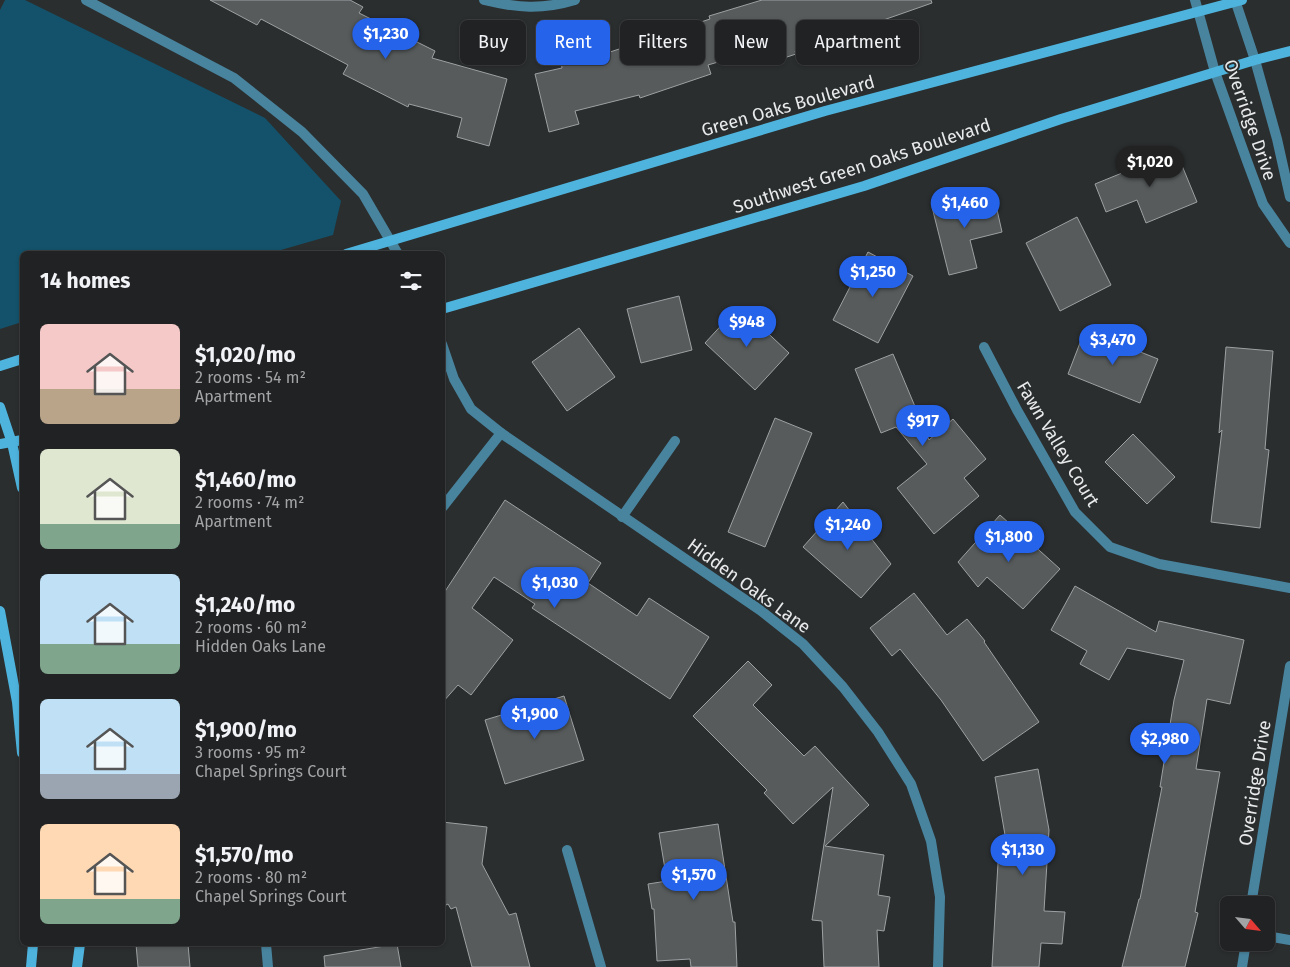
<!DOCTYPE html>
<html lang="en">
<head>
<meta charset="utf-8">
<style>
	:root { --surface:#202223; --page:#2d2f30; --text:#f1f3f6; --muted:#a2a4a6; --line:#3d3f41; --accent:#2563eb }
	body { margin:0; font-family:"Fira Sans",sans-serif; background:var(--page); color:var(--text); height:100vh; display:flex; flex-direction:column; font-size:19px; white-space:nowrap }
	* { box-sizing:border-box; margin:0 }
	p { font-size:16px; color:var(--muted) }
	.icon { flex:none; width:28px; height:28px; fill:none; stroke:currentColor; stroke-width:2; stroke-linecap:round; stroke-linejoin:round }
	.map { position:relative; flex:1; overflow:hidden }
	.details { position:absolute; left:20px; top:251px; width:425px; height:695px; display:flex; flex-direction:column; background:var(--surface); border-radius:8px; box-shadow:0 1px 4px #0004,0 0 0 1px var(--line) }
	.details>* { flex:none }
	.guide { position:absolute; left:460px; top:20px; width:475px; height:45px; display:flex; gap:10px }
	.needle { width:32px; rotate:118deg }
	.tools { position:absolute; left:1220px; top:896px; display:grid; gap:10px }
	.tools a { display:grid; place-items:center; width:55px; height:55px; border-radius:8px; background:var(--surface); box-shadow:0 1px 4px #0004,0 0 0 1px var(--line); font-size:25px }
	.price { position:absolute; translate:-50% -42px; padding:0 11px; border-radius:18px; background:var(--accent); color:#fff; font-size:16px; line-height:32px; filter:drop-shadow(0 1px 2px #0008) }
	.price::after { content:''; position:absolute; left:50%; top:30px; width:15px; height:11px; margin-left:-8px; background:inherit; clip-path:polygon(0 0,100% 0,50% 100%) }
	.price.selected { background:#222; color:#fff }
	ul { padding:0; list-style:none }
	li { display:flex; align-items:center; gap:15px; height:125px; padding:0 20px }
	li span { display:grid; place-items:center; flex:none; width:140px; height:100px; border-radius:8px; color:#555 }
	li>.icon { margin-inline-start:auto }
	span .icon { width:60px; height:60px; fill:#fffc; stroke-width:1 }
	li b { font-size:21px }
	h2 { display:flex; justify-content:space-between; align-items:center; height:60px; padding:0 20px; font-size:21px }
	.chip { padding:0 18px; border-radius:8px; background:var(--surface); box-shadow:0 1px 4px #0004,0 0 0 1px var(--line); font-size:18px; line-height:45px }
	.chip.selected { background:var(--accent); color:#fff }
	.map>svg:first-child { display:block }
	.green { fill:#13526a }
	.building { fill:#575b5c; stroke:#9ea1a3 }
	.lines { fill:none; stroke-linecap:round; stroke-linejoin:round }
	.street { stroke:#48849e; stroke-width:10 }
	.secondary { stroke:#4eb4de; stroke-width:10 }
	.labels { text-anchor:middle; stroke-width:4; stroke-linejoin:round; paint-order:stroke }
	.street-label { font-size:18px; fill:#e8eaeb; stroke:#2b2e2f }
</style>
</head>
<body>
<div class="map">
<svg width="1290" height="967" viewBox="0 0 1290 967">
	<rect width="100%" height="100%" fill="#2b2e2f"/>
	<!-- green -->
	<path class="green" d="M 5,0 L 25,0 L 265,118 L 341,201 L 333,235 L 267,254 L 22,254 L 22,322 L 0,329 L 0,10 Z"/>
	<!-- building -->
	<g class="building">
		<path d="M 210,0 L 350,0 L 363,7 L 359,13 L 435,51 L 432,58 L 507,79 L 489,146 L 457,137 L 462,118 L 409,104 L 408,107 L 343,74 L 348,65 L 261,19 L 257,25 Z"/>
		<path d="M 762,0 L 931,0 L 932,3 L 795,51 L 796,54 L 772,62 L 768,47 L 708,65 L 711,74 L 640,98 L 639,95 L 575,111 L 579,124 L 549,132 L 535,74 L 562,68 L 561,59 L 606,48 L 607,53 L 710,19 L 709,16 Z"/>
		<path d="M 1176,151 L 1197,202 L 1146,223 L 1137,200 L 1106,212 L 1095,184 Z"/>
		<path d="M 993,192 L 1002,232 L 970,240 L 977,268 L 949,275 L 932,207 Z"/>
		<path d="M 1077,217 L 1111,285 L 1060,311 L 1026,243 Z"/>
		<path d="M 868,252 L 913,276 L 878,343 L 833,320 Z"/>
		<path d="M 679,296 L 692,350 L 641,363 L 627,309 Z"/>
		<path d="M 739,306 L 789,353 L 755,390 L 705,343 Z"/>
		<path d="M 579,328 L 615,377 L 567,411 L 532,362 Z"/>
		<path d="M 1085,330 L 1158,359 L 1140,403 L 1068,374 Z"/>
		<path d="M 1226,347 L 1273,351 L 1265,449 L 1269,450 L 1260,528 L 1211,522 L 1222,430 L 1219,433 Z"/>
		<path d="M 893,354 L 929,440 L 953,419 L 986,459 L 964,478 L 979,496 L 934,534 L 897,488 L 927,464 L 896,427 L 881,433 L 855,369 Z"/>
		<path d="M 775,418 L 812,433 L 765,547 L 728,532 Z"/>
		<path d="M 1133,434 L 1175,477 L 1147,504 L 1105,462 Z"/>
		<path d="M 505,500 L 601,563 L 588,583 L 637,616 L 649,598 L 709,637 L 670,699 L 532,608 L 535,604 L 494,577 L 472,608 L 513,640 L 471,695 L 458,685 L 442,703 L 442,596 Z"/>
		<path d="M 843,502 L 891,564 L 861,598 L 803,547 Z"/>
		<path d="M 1000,515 L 1060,569 L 1023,609 L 987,577 L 978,587 L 958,562 Z"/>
		<path d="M 1075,586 L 1156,632 L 1159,621 L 1244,640 L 1230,704 L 1207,699 L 1196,769 L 1220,772 L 1195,912 L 1198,913 L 1185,967 L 1122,967 L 1139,899 L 1140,899 L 1162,787 L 1160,787 L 1174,700 L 1184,660 L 1127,648 L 1109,680 L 1080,664 L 1087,651 L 1051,630 Z"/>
		<path d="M 914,593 L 947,635 L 967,619 L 985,641 L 984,642 L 1039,722 L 983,761 L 941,700 L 900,649 L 892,656 L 870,628 Z"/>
		<path d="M 748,661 L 772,685 L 753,705 L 804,756 L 815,746 L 869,805 L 825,846 L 884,855 L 878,895 L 890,897 L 884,931 L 877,930 L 879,967 L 824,967 L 822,921 L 812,920 L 833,787 L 793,824 L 764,793 L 767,790 L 693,716 Z"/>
		<path d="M 564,696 L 584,760 L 505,784 L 485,720 Z"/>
		<path d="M 1038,769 L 1049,830 L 1044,911 L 1065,912 L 1062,944 L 1041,943 L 1039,967 L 992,967 L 998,863 L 1010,864 L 995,777 Z"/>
		<path d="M 442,822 L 487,827 L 482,864 L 509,915 L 516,913 L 530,967 L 472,967 L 456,907 L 451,909 L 448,904 L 442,907 Z"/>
		<path d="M 718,824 L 733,922 L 735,922 L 737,967 L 691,967 L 690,959 L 657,961 L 654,909 L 652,909 L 648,884 L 667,881 L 659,833 Z"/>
		<path d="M 136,944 L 188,944 L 190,967 L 138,967 Z"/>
		<path d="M 397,944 L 401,967 L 325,967 L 324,956 Z"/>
	</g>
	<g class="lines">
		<!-- street -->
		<g class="street">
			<path d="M 86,0 L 234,78 L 302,132 L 363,194 L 398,254"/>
			<path d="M 484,0 C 517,8 542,10 575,0"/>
			<path d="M 1195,0 L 1215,72 L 1247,161 L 1263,204 L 1290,243"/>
			<path d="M 1235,0 L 1255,60 L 1277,139 L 1290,197"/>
			<path d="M 442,344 L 454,379 L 471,409 L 501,433 L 760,610 L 803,644 L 843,687 L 878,732 L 911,784 L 931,841 L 940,897 L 938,967"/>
			<path d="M 984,347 L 1017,410 L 1075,512 L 1110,547 L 1159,564 L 1290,588"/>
			<path d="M 442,508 L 501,433"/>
			<path d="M 622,517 L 675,441"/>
			<path d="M 567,850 L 601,967"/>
			<path d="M 1251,905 L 1290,666"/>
			<path d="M 1266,936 L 1290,940"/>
			<path d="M 266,944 L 268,967"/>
			<path d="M 1242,967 L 1246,942"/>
		</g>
		<!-- secondary -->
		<g class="secondary">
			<path d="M 346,254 L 825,111 L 1242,0"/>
			<path d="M 442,309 L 864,186 L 1061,119 L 1255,60 L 1290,51"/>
			<path d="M 0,366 L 22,359"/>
			<path d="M 0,407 L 12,443 L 22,488"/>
			<path d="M 0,444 L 22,440"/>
			<path d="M 0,611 L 17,702 L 22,753"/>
			<path d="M 31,967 L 33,944"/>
			<path d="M 77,967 L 80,944"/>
		</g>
	</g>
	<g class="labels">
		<!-- street labels -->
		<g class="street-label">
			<text transform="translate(788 106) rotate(-16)" y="6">Green Oaks Boulevard</text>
			<text transform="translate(1250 120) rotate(71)" y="6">Overridge Drive</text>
			<text transform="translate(862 166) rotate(-18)" y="6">Southwest Green Oaks Boulevard</text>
			<text transform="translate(1058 444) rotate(59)" y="6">Fawn Valley Court</text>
			<text transform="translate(749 586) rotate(36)" y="6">Hidden Oaks Lane</text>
			<text transform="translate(1255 783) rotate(-81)" y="6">Overridge Drive</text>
		</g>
	</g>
</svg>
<div class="tools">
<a><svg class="needle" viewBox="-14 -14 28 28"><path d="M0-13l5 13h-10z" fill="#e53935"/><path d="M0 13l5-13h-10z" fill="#a2a4a6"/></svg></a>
</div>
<b class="price" style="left:386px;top:60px">$1,230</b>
<b class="price selected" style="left:1150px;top:188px">$1,020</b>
<b class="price" style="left:965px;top:229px">$1,460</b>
<b class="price" style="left:873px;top:298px">$1,250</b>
<b class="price" style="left:747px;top:348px">$948</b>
<b class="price" style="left:1113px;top:366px">$3,470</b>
<b class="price" style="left:923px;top:447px">$917</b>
<b class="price" style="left:848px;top:551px">$1,240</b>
<b class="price" style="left:1009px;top:563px">$1,800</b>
<b class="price" style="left:555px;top:609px">$1,030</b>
<b class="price" style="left:535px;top:740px">$1,900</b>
<b class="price" style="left:1165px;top:765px">$2,980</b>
<b class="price" style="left:1023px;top:876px">$1,130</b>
<b class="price" style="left:694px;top:901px">$1,570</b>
<div class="guide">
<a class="chip">Buy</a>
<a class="chip selected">Rent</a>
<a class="chip">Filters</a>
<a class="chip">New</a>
<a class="chip">Apartment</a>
</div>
<section class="details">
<h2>14 homes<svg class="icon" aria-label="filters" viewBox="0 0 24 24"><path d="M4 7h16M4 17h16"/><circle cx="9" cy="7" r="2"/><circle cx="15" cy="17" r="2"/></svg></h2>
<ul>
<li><span style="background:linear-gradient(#f6c9c9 65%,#b9a48a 0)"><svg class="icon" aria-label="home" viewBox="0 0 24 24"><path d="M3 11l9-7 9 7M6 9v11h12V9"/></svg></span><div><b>$1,020/mo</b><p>2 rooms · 54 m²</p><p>Apartment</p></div></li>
<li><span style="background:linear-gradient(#dfe7d0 75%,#7fa58c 0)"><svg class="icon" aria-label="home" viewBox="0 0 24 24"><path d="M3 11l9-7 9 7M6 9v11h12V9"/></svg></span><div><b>$1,460/mo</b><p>2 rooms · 74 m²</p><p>Apartment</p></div></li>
<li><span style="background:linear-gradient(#bfe0f5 70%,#7fa58c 0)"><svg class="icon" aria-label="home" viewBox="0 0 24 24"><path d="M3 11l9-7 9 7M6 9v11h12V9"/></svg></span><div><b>$1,240/mo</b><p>2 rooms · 60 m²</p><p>Hidden Oaks Lane</p></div></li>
<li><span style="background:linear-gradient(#bfe0f5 75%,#9aa5b1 0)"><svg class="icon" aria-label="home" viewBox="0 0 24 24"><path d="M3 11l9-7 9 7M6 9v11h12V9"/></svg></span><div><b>$1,900/mo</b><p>3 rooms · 95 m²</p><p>Chapel Springs Court</p></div></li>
<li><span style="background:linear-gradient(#ffd9b3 75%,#7fa58c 0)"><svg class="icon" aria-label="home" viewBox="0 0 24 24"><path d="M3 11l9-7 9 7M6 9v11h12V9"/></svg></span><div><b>$1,570/mo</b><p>2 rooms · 80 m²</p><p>Chapel Springs Court</p></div></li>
</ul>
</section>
</div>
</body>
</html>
